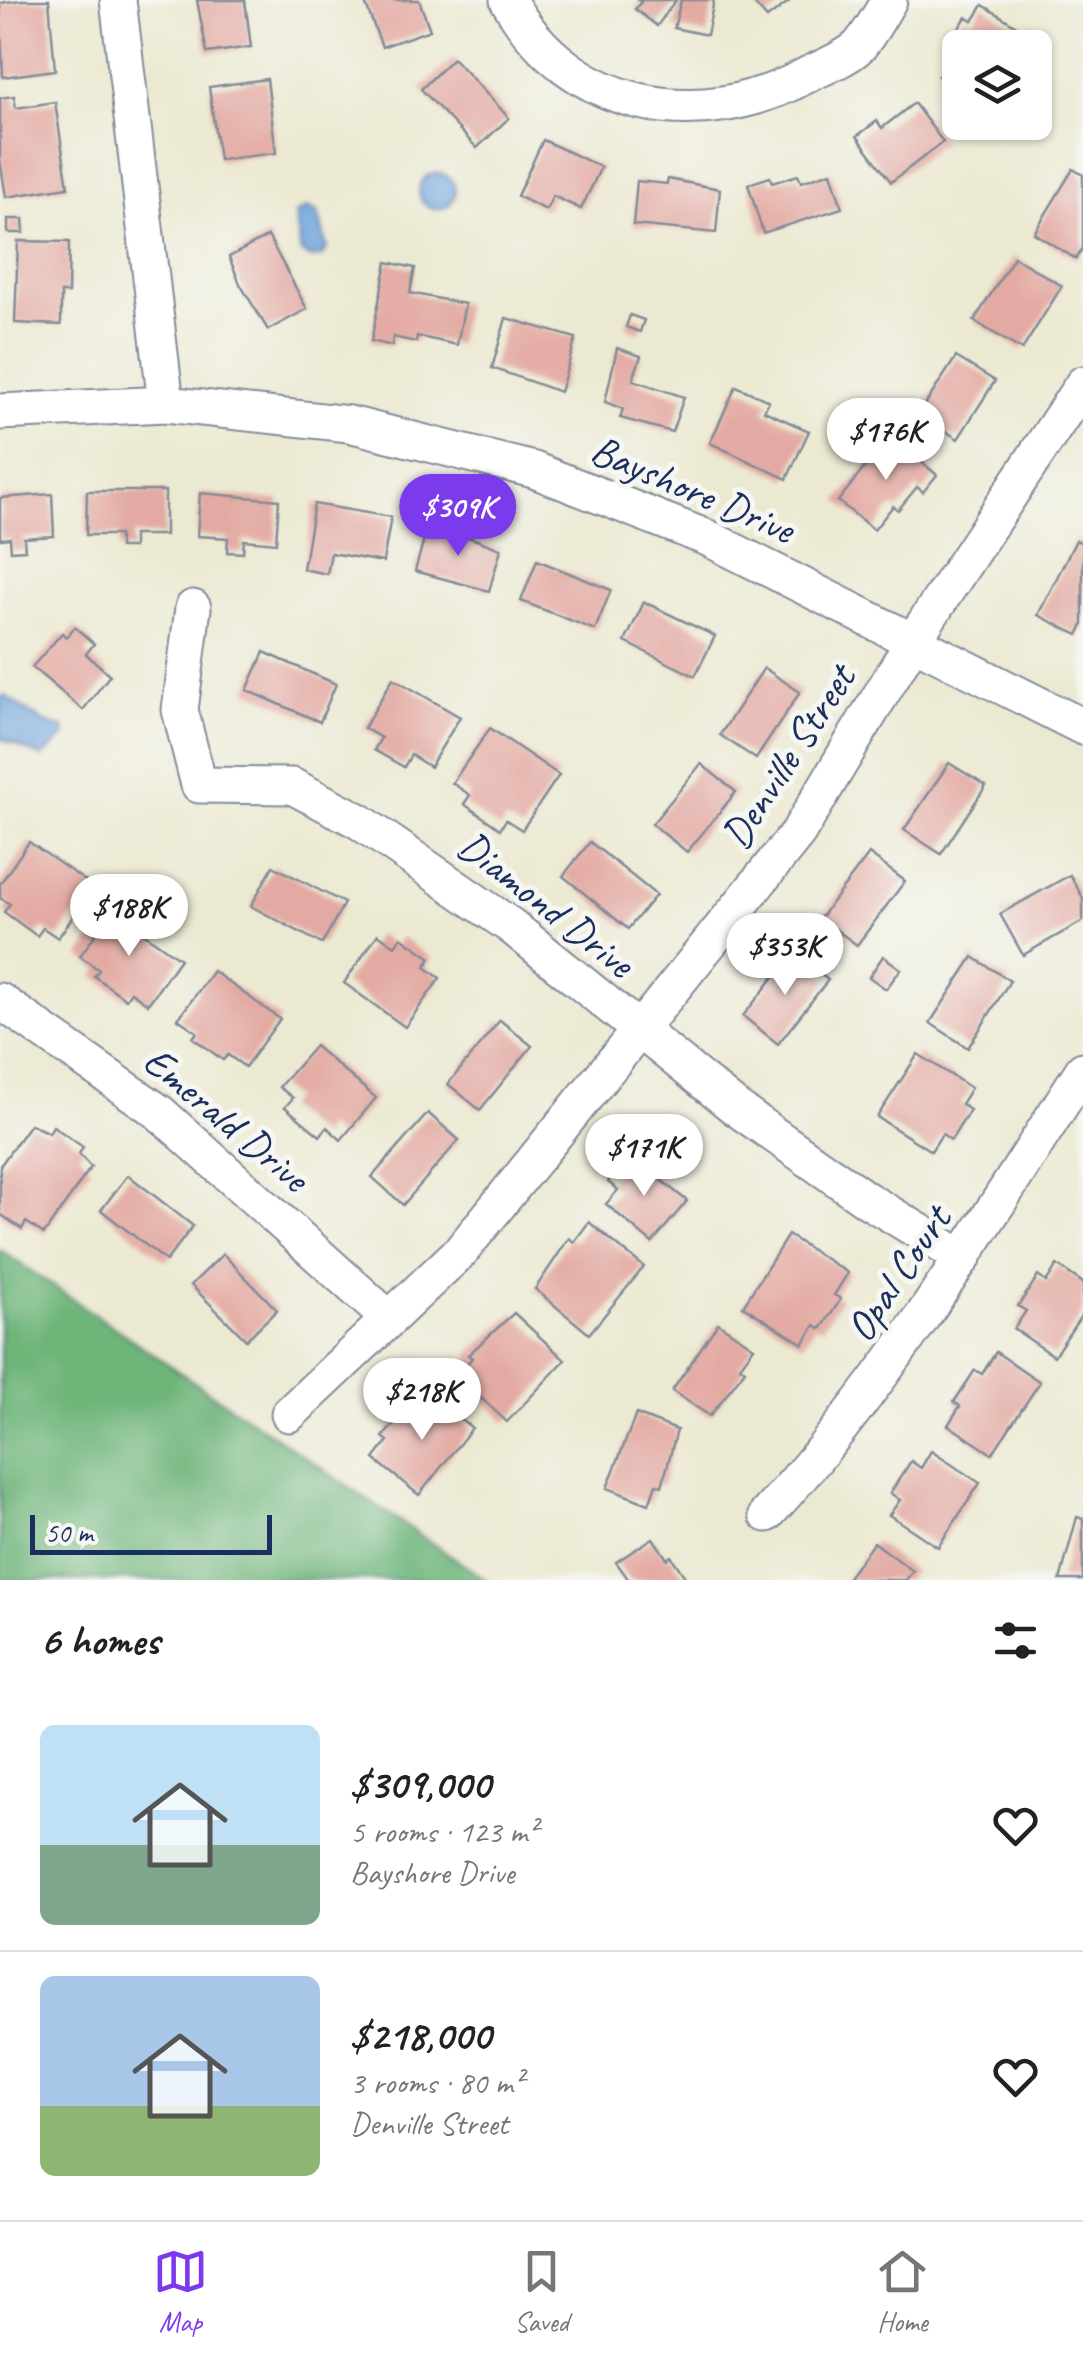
<!DOCTYPE html>
<html lang="en">
<head>
<meta charset="utf-8">
<style>
	:root { --surface:#fff; --page:#f2f2f2; --text:#222; --muted:#767676; --line:#e0e0e0; --accent:#7c3aed }
	body { margin:0; font-family:Caveat,sans-serif; background:var(--page); color:var(--text); height:100vh; display:flex; flex-direction:column; font-size:38px; white-space:nowrap }
	* { box-sizing:border-box; margin:0 }
	p { font-size:32px; color:var(--muted) }
	.icon { flex:none; width:55px; height:55px; fill:none; stroke:currentColor; stroke-width:2; stroke-linecap:round; stroke-linejoin:round }
	.map { position:relative; height:1580px; overflow:hidden }
	.drawer { display:flex; flex-direction:column; background:var(--surface); flex:1 }
	.drawer>* { flex:none }
	.tools { position:absolute; left:942px; top:30px; display:grid; gap:20px }
	.tools a { display:grid; place-items:center; width:110px; height:110px; border-radius:15px; background:var(--surface); box-shadow:0 2px 8px #0004; font-size:50px }
	.scale { position:absolute; left:30px; bottom:25px; width:242px; box-sizing:border-box; padding-left:10px; border:5px solid #1b2f5e; border-top:0; font-size:28px; line-height:35px; white-space:nowrap; color:#1b2f5e; -webkit-text-stroke:8px #f6f6f2; paint-order:stroke }
	.price { position:absolute; translate:-50% -85px; padding:0 22px; border-radius:35px; background:#fff; color:#222; font-size:32px; line-height:65px; filter:drop-shadow(0 2px 5px #0008) }
	.price::after { content:''; position:absolute; left:50%; top:60px; width:30px; height:22px; margin-left:-15px; background:inherit; clip-path:polygon(0 0,100% 0,50% 100%) }
	.price.active { background:var(--accent); color:#fff }
	ul { padding:0; list-style:none }
	li { display:flex; align-items:center; gap:30px; height:250px; padding:0 40px }
	li+li { border-top:2px solid var(--line) }
	li span { display:grid; place-items:center; flex:none; width:280px; height:200px; border-radius:15px; color:#555 }
	li>.icon { margin-inline-start:auto }
	span .icon { width:120px; height:120px; fill:#fffc; stroke-width:1 }
	li b { font-size:42px }
	h2 { display:flex; justify-content:space-between; align-items:center; height:120px; padding:0 40px; font-size:42px }
	.tab-bar { display:flex; justify-content:space-around; align-items:center; height:140px; border-top:2px solid var(--line); background:var(--surface); font-size:28px; color:var(--muted) }
	.tab-bar a { display:grid; justify-items:center; gap:5px }
	.tab-bar .active { color:var(--accent) }
	.map>svg:first-child { display:block }
	.forest { fill:#6eb57a; stroke:#44726c; stroke-width:2.5 }
	.water { fill:#70a5dd; stroke:#466a9e; stroke-width:2.5 }
	.building { fill:#e3aaa3 }
	.lines { fill:none; stroke-linecap:round; stroke-linejoin:round }
	.minor-casing { stroke:#848c98; stroke-width:39 }
	.minor { stroke:#fff; stroke-width:35 }
	.labels { text-anchor:middle; stroke-width:10; stroke-linejoin:round; paint-order:stroke }
	.street-label { font-size:42px; fill:#1b2f5e; stroke:#f6f6f2 }
</style>
</head>
<body>
<div class="map">
<svg width="1083" height="1580" viewBox="0 0 1083 1580">
	<rect width="100%" height="100%" fill="#f6f6f2"/>
	<filter id="ink" filterUnits="userSpaceOnUse"><feTurbulence type="fractalNoise" baseFrequency=".01" numOctaves="2"/><feDisplacementMap in="SourceGraphic" scale="20" xChannelSelector="R" yChannelSelector="G"/><feConvolveMatrix kernelMatrix="1 2 1 2 8 2 1 2 1" color-interpolation-filters="sRGB"/></filter>
	<filter id="wash" filterUnits="userSpaceOnUse"><feTurbulence type="fractalNoise" baseFrequency=".0048" numOctaves="4" result="noise"/><feDisplacementMap in="SourceGraphic" scale="40" xChannelSelector="R" yChannelSelector="G"/><feGaussianBlur stdDeviation="2.25" result="paint"/><feColorMatrix in="noise" values="0 0 0 0 0 0 0 0 0 0 0 0 0 0 0 0 0 1.4 0 .05"/><feComposite in="paint" operator="in"/></filter>
	<g filter="url(#wash)">
		<rect width="100%" height="100%" fill="#ece9d2"/>
		<!-- forest -->
		<path class="forest" d="M 0,1250 L 486,1580 L 0,1580 Z"/>
		<!-- water -->
		<g class="water">
			<circle cx="437" cy="191" r="18"/>
			<path d="M 307,208 L 318,212 L 327,248 L 322,256 L 312,258 L 301,253 L 295,214 Z"/>
			<path d="M 5,696 L 45,723 L 64,727 L 65,736 L 42,757 L 0,738 L 0,698 Z"/>
		</g>
		<g id="blocks">
			<!-- building -->
			<g class="building">
				<path d="M 21,0 L 49,0 L 55,70 L 3,77 L 0,3 Z"/>
				<path d="M 197,0 L 245,0 L 251,47 L 207,53 Z"/>
				<path d="M 364,0 L 419,0 L 430,30 L 382,47 Z"/>
				<path d="M 638,0 L 676,0 L 657,26 L 635,9 L 641,2 Z"/>
				<path d="M 681,0 L 714,0 L 707,35 L 674,28 Z"/>
				<path d="M 751,0 L 791,0 L 767,18 Z"/>
				<path d="M 983,5 L 1021,29 L 1009,48 L 960,48 L 960,90 L 938,76 L 955,49 L 948,45 L 966,17 L 973,21 Z"/>
				<path d="M 453,58 L 509,118 L 477,148 L 421,89 Z"/>
				<path d="M 267,79 L 276,153 L 219,160 L 209,87 Z"/>
				<path d="M 14,96 L 16,108 L 55,102 L 68,187 L 6,197 L 0,160 L 0,98 Z"/>
				<path d="M 914,103 L 943,142 L 891,182 L 857,136 L 877,121 L 882,128 Z"/>
				<path d="M 543,140 L 601,167 L 581,209 L 553,196 L 546,210 L 517,196 Z"/>
				<path d="M 1073,169 L 1083,175 L 1083,248 L 1076,259 L 1034,233 Z"/>
				<path d="M 831,172 L 842,208 L 763,233 L 748,184 L 770,177 L 772,183 L 798,175 L 801,182 Z"/>
				<path d="M 668,179 L 720,189 L 716,233 L 633,225 L 637,181 L 667,184 Z"/>
				<path d="M 8,219 L 23,219 L 24,233 L 8,233 Z"/>
				<path d="M 268,236 L 307,309 L 268,330 L 240,284 L 229,257 Z"/>
				<path d="M 18,241 L 69,242 L 68,293 L 61,293 L 61,325 L 15,323 Z"/>
				<path d="M 1014,257 L 1062,286 L 1022,350 L 974,321 Z"/>
				<path d="M 387,262 L 415,268 L 410,293 L 465,304 L 457,345 L 417,336 L 416,342 L 393,337 L 392,346 L 371,341 Z"/>
				<path d="M 630,315 L 644,320 L 640,332 L 626,327 Z"/>
				<path d="M 506,318 L 576,338 L 560,392 L 492,368 Z"/>
				<path d="M 617,348 L 641,356 L 633,380 L 684,397 L 672,432 L 620,418 L 623,409 L 605,402 Z"/>
				<path d="M 956,357 L 995,381 L 958,439 L 919,414 Z"/>
				<path d="M 736,386 L 769,401 L 764,411 L 809,431 L 787,479 L 710,443 Z"/>
				<path d="M 890,436 L 937,475 L 923,492 L 917,487 L 898,510 L 893,506 L 874,530 L 838,501 Z"/>
				<path d="M 87,491 L 165,491 L 165,535 L 133,535 L 133,548 L 119,548 L 119,535 L 86,535 Z"/>
				<path d="M 200,493 L 279,500 L 276,543 L 244,540 L 243,553 L 227,552 L 228,538 L 197,536 Z"/>
				<path d="M 52,494 L 54,536 L 24,538 L 25,550 L 11,551 L 10,538 L 0,539 L 0,498 Z"/>
				<path d="M 314,504 L 391,517 L 383,562 L 331,553 L 327,574 L 303,569 Z"/>
				<path d="M 427,529 L 451,535 L 452,531 L 501,549 L 489,591 L 415,571 Z"/>
				<path d="M 1076,540 L 1083,543 L 1083,625 L 1078,635 L 1038,615 Z"/>
				<path d="M 537,560 L 611,590 L 595,630 L 521,601 Z"/>
				<path d="M 644,602 L 715,636 L 695,676 L 625,642 Z"/>
				<path d="M 75,627 L 94,644 L 86,654 L 110,675 L 83,710 L 32,667 L 62,633 L 66,637 Z"/>
				<path d="M 264,652 L 336,684 L 320,722 L 247,690 Z"/>
				<path d="M 764,668 L 800,692 L 756,759 L 720,735 Z"/>
				<path d="M 393,678 L 460,717 L 430,767 L 411,755 L 404,767 L 374,750 L 381,738 L 364,728 Z"/>
				<path d="M 490,728 L 559,775 L 522,830 L 506,820 L 500,829 L 464,804 L 470,795 L 452,783 Z"/>
				<path d="M 949,763 L 986,786 L 941,854 L 904,830 Z"/>
				<path d="M 701,764 L 736,792 L 687,852 L 652,824 Z"/>
				<path d="M 29,842 L 94,887 L 58,938 L 43,928 L 37,936 L 4,912 L 10,904 L 0,898 L 0,884 Z"/>
				<path d="M 590,842 L 656,895 L 628,929 L 563,876 Z"/>
				<path d="M 869,854 L 905,881 L 857,945 L 820,918 Z"/>
				<path d="M 273,866 L 344,903 L 322,944 L 251,906 Z"/>
				<path d="M 1070,875 L 1083,898 L 1083,921 L 1023,955 L 1000,914 Z"/>
				<path d="M 112,911 L 180,959 L 148,1004 L 131,992 L 126,999 L 94,976 L 99,970 L 80,956 Z"/>
				<path d="M 378,934 L 395,946 L 401,937 L 431,958 L 425,967 L 440,978 L 405,1027 L 344,983 Z"/>
				<path d="M 793,953 L 828,980 L 778,1044 L 743,1016 Z"/>
				<path d="M 883,956 L 901,969 L 886,989 L 869,977 Z"/>
				<path d="M 973,957 L 1010,981 L 968,1048 L 930,1023 Z"/>
				<path d="M 213,971 L 280,1019 L 245,1067 L 228,1055 L 223,1060 L 193,1038 L 197,1032 L 178,1019 Z"/>
				<path d="M 500,1020 L 532,1046 L 480,1110 L 448,1084 Z"/>
				<path d="M 315,1046 L 376,1098 L 341,1140 L 327,1127 L 320,1136 L 285,1107 L 293,1098 L 279,1087 Z"/>
				<path d="M 918,1054 L 971,1088 L 961,1104 L 970,1110 L 951,1140 L 942,1134 L 931,1151 L 877,1117 Z"/>
				<path d="M 428,1113 L 459,1140 L 403,1205 L 372,1177 Z"/>
				<path d="M 30,1124 L 49,1133 L 53,1126 L 83,1147 L 79,1154 L 91,1167 L 44,1234 L 26,1222 L 22,1229 L 0,1214 L 0,1166 Z"/>
				<path d="M 630,1155 L 687,1201 L 652,1243 L 606,1204 L 618,1190 L 608,1182 Z"/>
				<path d="M 128,1175 L 193,1226 L 166,1261 L 101,1210 Z"/>
				<path d="M 589,1222 L 644,1267 L 589,1334 L 535,1289 L 569,1238 L 574,1242 Z"/>
				<path d="M 788,1235 L 848,1273 L 834,1295 L 841,1299 L 821,1329 L 815,1325 L 803,1344 L 743,1306 Z"/>
				<path d="M 223,1254 L 277,1310 L 246,1340 L 191,1285 Z"/>
				<path d="M 1057,1265 L 1083,1283 L 1083,1313 L 1054,1356 L 1014,1329 L 1026,1311 L 1018,1306 L 1038,1276 L 1046,1282 Z"/>
				<path d="M 514,1313 L 565,1360 L 507,1422 L 456,1375 L 472,1358 L 468,1355 Z"/>
				<path d="M 718,1323 L 754,1347 L 740,1366 L 745,1370 L 710,1416 L 672,1391 Z"/>
				<path d="M 996,1352 L 1040,1382 L 992,1454 L 948,1425 L 960,1406 L 954,1402 L 975,1370 L 982,1374 Z"/>
				<path d="M 426,1393 L 472,1428 L 419,1495 L 374,1459 L 388,1441 L 383,1437 L 407,1408 L 411,1412 Z"/>
				<path d="M 636,1414 L 677,1430 L 662,1486 L 656,1484 L 649,1504 L 607,1488 Z"/>
				<path d="M 931,1451 L 980,1483 L 938,1547 L 889,1515 L 900,1500 L 890,1493 L 911,1461 L 921,1468 Z"/>
				<path d="M 1077,1517 L 1083,1519 L 1083,1580 L 1060,1580 Z"/>
				<path d="M 653,1538 L 667,1559 L 671,1556 L 687,1580 L 629,1580 L 616,1562 Z"/>
				<path d="M 874,1542 L 913,1571 L 906,1580 L 846,1580 Z"/>
			</g>
		</g>
	</g>
	<g filter="url(#ink)">
		<use href="#blocks" fill-opacity="0" stroke="#848c98" stroke-width="2.5"/>
		<g class="lines">
			<defs>
				<g id="minor">
					<path d="M 118,0 L 166,404"/>
					<path d="M 508,0 C 570,111 699,134 807,75 C 823,67 848,58 860,45 C 871,32 880,15 889,0"/>
					<path d="M 0,412 L 166,404 L 349,424 L 534,470 L 710,539 L 1083,727"/>
					<path d="M 193,608 L 180,710 L 199,785 L 292,786 L 359,821 L 511,926 L 736,1108 L 867,1200 L 963,1258"/>
					<path d="M 0,1001 L 159,1112 L 387,1317"/>
					<path d="M 289,1414 L 461,1251 L 798,833 L 913,641 L 1083,384"/>
					<path d="M 767,1514 C 891,1379 985,1223 1083,1070"/>
				</g>
			</defs>
			<!-- minor casing -->
			<use href="#minor" class="minor-casing"/>
			<!-- minor -->
			<use href="#minor" class="minor"/>
		</g>
	</g>
	<g class="labels">
		<!-- street labels -->
		<g class="street-label">
			<text transform="translate(693 488) rotate(23)" y="15">Bayshore Drive</text>
			<text transform="translate(787 756) rotate(-57)" y="15">Denville Street</text>
			<text transform="translate(547 903) rotate(38)" y="15">Diamond Drive</text>
			<text transform="translate(227 1118) rotate(40)" y="15">Emerald Drive</text>
			<text transform="translate(897 1273) rotate(-56)" y="15">Opal Court</text>
		</g>
	</g>
</svg>
<div class="tools">
<a><svg class="icon" aria-label="layers" viewBox="0 0 24 24"><path d="M12 4l9 5-9 5-9-5zM3 14l9 5 9-5"/></svg></a>
</div>
<div class="scale">50 m</div>
<b class="price" style="left:886px;top:483px">$176K</b>
<b class="price active" style="left:458px;top:559px">$309K</b>
<b class="price" style="left:129px;top:959px">$188K</b>
<b class="price" style="left:785px;top:998px">$353K</b>
<b class="price" style="left:644px;top:1199px">$171K</b>
<b class="price" style="left:422px;top:1443px">$218K</b>
</div>
<section class="drawer">
<h2>6 homes<svg class="icon" aria-label="filters" viewBox="0 0 24 24"><path d="M4 7h16M4 17h16"/><circle cx="9" cy="7" r="2"/><circle cx="15" cy="17" r="2"/></svg></h2>
<ul>
<li><span style="background:linear-gradient(#bfe0f5 60%,#7fa58c 0)"><svg class="icon" aria-label="home" viewBox="0 0 24 24"><path d="M3 11l9-7 9 7M6 9v11h12V9"/></svg></span><div><b>$309,000</b><p>5 rooms · 123 m²</p><p>Bayshore Drive</p></div><svg class="icon" aria-label="heart" viewBox="0 0 24 24"><path d="M12 20l-8-8c-3-5 5-10 8-4 3-6 11-1 8 4z"/></svg></li>
<li><span style="background:linear-gradient(#a9c7e8 65%,#8fb573 0)"><svg class="icon" aria-label="home" viewBox="0 0 24 24"><path d="M3 11l9-7 9 7M6 9v11h12V9"/></svg></span><div><b>$218,000</b><p>3 rooms · 80 m²</p><p>Denville Street</p></div><svg class="icon" aria-label="heart" viewBox="0 0 24 24"><path d="M12 20l-8-8c-3-5 5-10 8-4 3-6 11-1 8 4z"/></svg></li>
</ul>
</section>
<nav class="tab-bar">
<a class="active"><svg class="icon" aria-label="map" viewBox="0 0 24 24"><path d="M3 6l6-2 6 2 6-2v14l-6 2-6-2-6 2zM9 4v14M15 6v14"/></svg>Map</a>
<a><svg class="icon" aria-label="saved" viewBox="0 0 24 24"><path d="M7 4h10v16l-5-4-5 4z"/></svg>Saved</a>
<a><svg class="icon" aria-label="home" viewBox="0 0 24 24"><path d="M3 11l9-7 9 7M6 9v11h12V9"/></svg>Home</a>
</nav>
</body>
</html>
